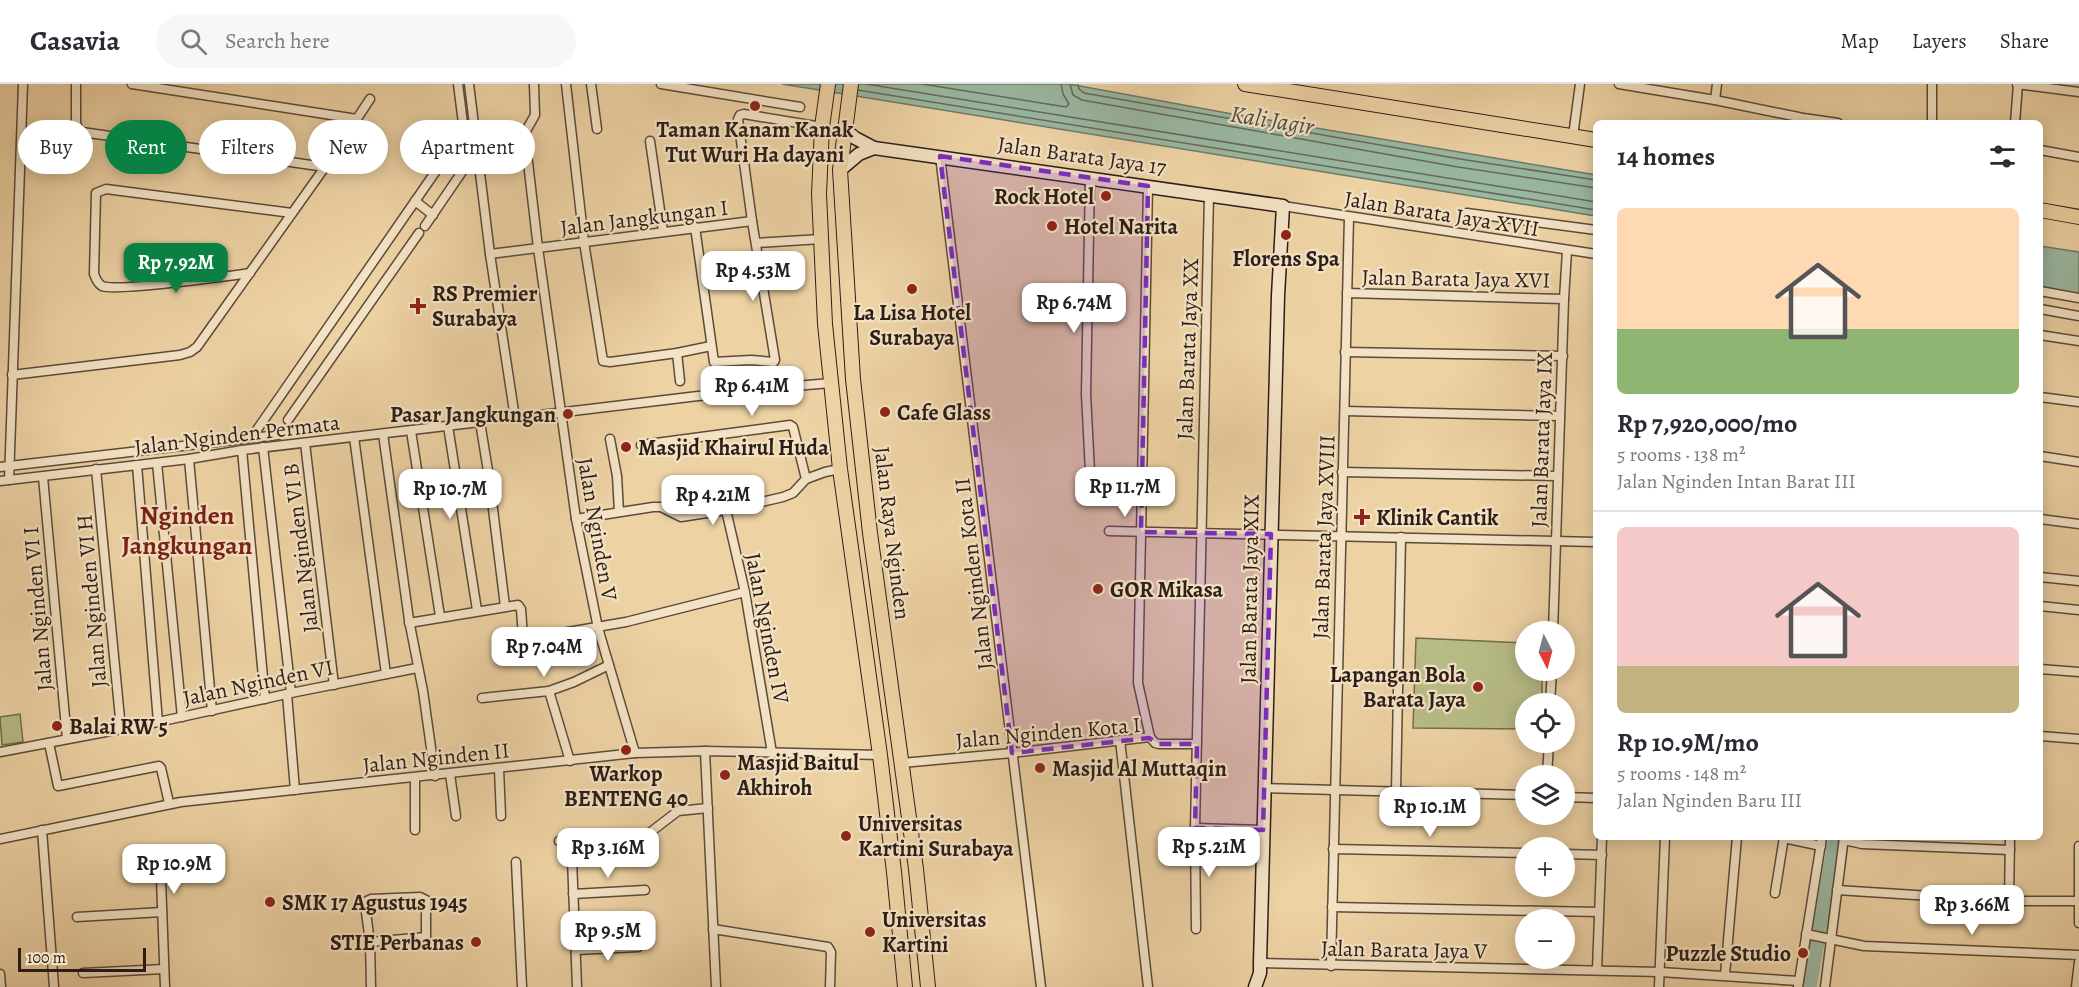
<!DOCTYPE html>
<html lang="en">
<head>
<meta charset="utf-8">
<style>
	:root { --surface:#fff; --page:#f7f7f7; --text:#2b2b33; --muted:#7c7c81; --line:#e1e1e2; --accent:#0b8043 }
	body { margin:0; font-family:Alegreya,serif; background:var(--page); color:var(--text); height:100vh; display:flex; flex-direction:column; font-size:22px; white-space:nowrap }
	* { box-sizing:border-box; margin:0 }
	p { font-size:20px; color:var(--muted) }
	.icon { flex:none; width:33px; height:33px; fill:none; stroke:currentColor; stroke-width:2; stroke-linecap:round; stroke-linejoin:round }
	.map { position:relative; flex:1; overflow:hidden }
	.drawer { position:absolute; left:1593px; top:36px; width:450px; height:720px; display:flex; flex-direction:column; background:var(--surface); border-radius:9px; box-shadow:0 3px 15px #0003 }
	.drawer>* { flex:none }
	.guide { position:absolute; left:18px; top:36px; width:570px; height:54px; display:flex; gap:12px }
	.needle { width:39px; rotate:174deg }
	.buttons { position:absolute; left:1515px; top:537px; display:grid; gap:12px }
	.buttons a { display:grid; place-items:center; width:60px; height:60px; border-radius:50%; background:var(--surface); box-shadow:0 3px 15px #0003; font-size:30px }
	.scale { position:absolute; left:18px; bottom:15px; width:128px; box-sizing:border-box; padding-left:6px; border:3px solid #2c1d17; border-top:0; font-size:16px; line-height:21px; white-space:nowrap; color:#2c1d17; -webkit-text-stroke:4px #f3e2c4; paint-order:stroke }
	.price { position:absolute; translate:-50% -51px; padding:0 14px; border-radius:12px; background:#fff; color:#222; font-size:20px; line-height:39px; filter:drop-shadow(0 2px 3px #0008) }
	.price::after { content:''; position:absolute; left:50%; top:36px; width:18px; height:14px; margin-left:-9px; background:inherit; clip-path:polygon(0 0,100% 0,50% 100%) }
	.price.selected { background:var(--accent); color:#fff }
	ul { padding:0; list-style:none }
	li { display:grid; align-content:center; gap:12px; height:318px; padding:0 24px }
	li+li { border-top:2px solid var(--line) }
	li span { display:grid; place-items:center; height:186px; border-radius:9px; color:#555 }
	li>.icon { margin-inline-start:auto }
	span .icon { width:108px; height:108px; fill:#fffc; stroke-width:1 }
	li b { font-size:26px }
	h2 { display:flex; justify-content:space-between; align-items:center; height:72px; padding:0 24px; font-size:26px }
	.tag { padding:0 21px; border-radius:27px; background:var(--surface); box-shadow:0 3px 15px #0003; font-size:21px; line-height:54px }
	.tag.selected { background:var(--accent); color:#fff }
	header { display:flex; align-items:center; gap:36px; box-sizing:border-box; height:84px; padding:0 30px; background:var(--surface); border-bottom:2px solid var(--line) }
	header strong { font-size:28px }
	nav { display:flex; gap:33px; margin-inline-start:auto; font-size:21px }
	.search { width:420px; height:54px; background:var(--page); display:flex; align-items:center; gap:15px; box-sizing:border-box; padding:0 21px; border-radius:33px; color:var(--muted); font-size:22px }
	.map>svg:first-child { display:block }
	.green { fill:#b7bc86; stroke:#726c4e; stroke-width:1.5 }
	.water { fill:#9ab8a2; stroke:#6e7a6a; stroke-width:1.5 }
	.lines { fill:none; stroke-linecap:round; stroke-linejoin:round }
	.shore { stroke:#636a5c; stroke-width:1.5 }
	.river { stroke:#9ab8a2; stroke-width:15 }
	.street-casing { stroke:#5c4a3a; stroke-width:11 }
	.secondary-casing { stroke:#2c1d17; stroke-width:15 }
	.primary-casing { stroke:#2c1d17; stroke-width:16 }
	.street { stroke:#f3e2c4; stroke-width:8 }
	.secondary { stroke:#f3e2c4; stroke-width:12 }
	.primary { stroke:#edd2a4; stroke-width:14 }
	.marked { fill:#7b2cbf; fill-opacity:0.2; stroke:#7b2cbf; stroke-width:4.5; stroke-dasharray:12 8; stroke-linejoin:round }
	.poi-dot { fill:#8f2418; stroke:#f3e2c4; stroke-width:2 }
	.labels { text-anchor:middle; stroke-width:4.5; stroke-linejoin:round; paint-order:stroke }
	.poi-label { font-size:22px; font-weight:bold; fill:#2c1d17; stroke:#f3e2c4; text-anchor:start }
	.street-label { font-size:22px; fill:#2c1d17; stroke:#f3e2c4 }
	.water-label { font-size:24px; font-style:italic; fill:#4d4c41; stroke:#f3e2c4 }
	.quarter-label { font-size:26px; font-weight:bold; fill:#7a1f14; stroke:#f3e2c4 }
</style>
</head>
<body>
<header>
<strong>Casavia</strong>
<div class="search"><svg class="icon" aria-label="search" viewBox="0 0 24 24"><circle cx="10" cy="10" r="6"/><path d="M15 15l6 6"/></svg>Search here</div>
<nav><a>Map</a><a>Layers</a><a>Share</a></nav>
</header>
<div class="map">
<svg width="2079" height="903" viewBox="0 0 2079 903">
	<rect width="100%" height="100%" fill="#edd2a4"/>
	<filter id="stains"><feTurbulence type="fractalNoise" baseFrequency=".00333" numOctaves="4"/><feColorMatrix values="0 0 0 0 .2 0 0 0 0 .09 0 0 0 0 .02 0 0 0 .5 -.17"/></filter>
	<radialGradient id="worn" r=".72"><stop offset=".6" stop-color="#630" stop-opacity="0"/><stop offset="1" stop-color="#630" stop-opacity=".3"/></radialGradient>
	<!-- green -->
	<g class="green">
		<path d="M 1416,554 L 1525,559 L 1526,586 L 1542,587 L 1542,619 L 1526,620 L 1525,645 L 1413,644 Z"/>
		<path d="M 20,630 L 23,658 L 2,661 L 0,633 Z"/>
	</g>
	<!-- water -->
	<g class="water">
		<path d="M 782,0 L 1069,0 L 1227,29 L 1596,91 L 1596,132 Z"/>
		<path d="M 2040,162 L 2079,168 L 2079,210 L 2040,204 Z"/>
	</g>
	<g class="lines">
		<!-- shore -->
		<g class="shore">
			<path d="M 866,0 L 1596,118"/>
			<path d="M 922,0 L 1066,23 L 1069,20 L 1063,10 L 1061,0"/>
			<path d="M 1070,0 L 1073,11 L 1082,16 L 1458,83 L 1596,104"/>
			<path d="M 1078,0 L 1079,5 L 1084,9 L 1460,75 L 1596,96"/>
			<path d="M 858,6 L 1596,126"/>
		</g>
		<!-- river -->
		<path class="river" d="M 1809,903 L 1836,753"/>
		<defs>
			<g id="street">
				<path d="M 76,0 L 76,39 L 78,45 L 82,48 L 325,83"/>
				<path d="M 132,0 L 357,35"/>
				<path d="M 469,0 L 490,170 L 515,334 L 748,306 L 831,299"/>
				<path d="M 534,0 L 535,31 L 526,47 L 525,53 L 538,164 L 576,435 L 598,544 L 635,669"/>
				<path d="M 566,0 L 584,158 L 603,277 L 610,278 L 677,269 L 711,262"/>
				<path d="M 591,0 L 597,45"/>
				<path d="M 661,0 L 800,23"/>
				<path d="M 1619,0 L 1715,16 L 1803,34 L 1838,39"/>
				<path d="M 2017,0 L 2079,8"/>
				<path d="M 1715,16 L 1717,0"/>
				<path d="M 1932,39 L 1932,0"/>
				<path d="M 2015,39 L 2018,0"/>
				<path d="M 1573,52 L 1580,0"/>
				<path d="M 650,57 L 663,147"/>
				<path d="M 2040,66 L 2079,73"/>
				<path d="M 940,72 L 1041,903"/>
				<path d="M 1090,94 L 1086,310 L 1090,388"/>
				<path d="M 1148,102 L 1138,599 L 1150,653"/>
				<path d="M 415,117 L 433,131"/>
				<path d="M 1283,122 L 1596,170"/>
				<path d="M 1467,129 L 1596,146"/>
				<path d="M 425,142 L 468,79 L 458,0"/>
				<path d="M 695,143 L 714,278 L 751,276 L 774,278 L 775,276 L 752,137 L 738,35 L 740,31 L 744,30 L 822,43"/>
				<path d="M 756,159 L 821,155"/>
				<path d="M 490,170 L 752,137"/>
				<path d="M 250,189 C 228,192 115,208 102,202 C 97,199 96,195 94,190 L 96,109 L 106,105 L 292,129"/>
				<path d="M 2040,207 L 2079,214"/>
				<path d="M 1347,209 L 1564,215"/>
				<path d="M 2040,225 L 2079,232"/>
				<path d="M 2040,251 L 2079,257"/>
				<path d="M 1345,268 L 1563,272"/>
				<path d="M 677,269 L 680,297"/>
				<path d="M 12,291 L 180,271 L 190,268 L 197,263 L 325,83 L 370,15"/>
				<path d="M 2040,313 L 2079,318"/>
				<path d="M 1345,327 L 1560,332"/>
				<path d="M 288,336 L 419,149"/>
				<path d="M 448,342 L 477,526"/>
				<path d="M 411,347 L 440,532"/>
				<path d="M 383,350 L 409,536 L 423,607 L 435,692"/>
				<path d="M 252,353 L 465,45"/>
				<path d="M 354,353 L 386,590"/>
				<path d="M 610,355 L 617,392 L 619,428"/>
				<path d="M 305,359 L 334,601"/>
				<path d="M 641,361 L 790,341 L 793,343 L 806,395"/>
				<path d="M 263,363 L 291,609"/>
				<path d="M 242,366 L 265,615"/>
				<path d="M 2040,372 L 2079,378"/>
				<path d="M 189,375 L 212,627"/>
				<path d="M 157,379 L 182,633"/>
				<path d="M 137,381 L 158,638"/>
				<path d="M 0,383 L 278,351"/>
				<path d="M 96,385 L 121,645"/>
				<path d="M 1342,388 L 1558,392"/>
				<path d="M 43,393 L 67,655"/>
				<path d="M 9,396 L 23,0"/>
				<path d="M 0,397 L 189,375 L 242,366 L 480,338 L 489,393 L 505,522"/>
				<path d="M 726,426 L 745,508 L 772,669"/>
				<path d="M 576,435 L 653,423 L 661,423 L 681,433 L 726,426 L 783,413 L 793,409 L 806,395 L 825,388 L 840,385"/>
				<path d="M 2040,435 L 2079,440"/>
				<path d="M 1109,447 L 1596,458"/>
				<path d="M 2040,493 L 2079,497"/>
				<path d="M 2040,522 L 2079,526"/>
				<path d="M 409,539 L 518,521 L 521,525 L 523,553 L 527,555 L 626,538 L 745,508"/>
				<path d="M 1553,548 L 1564,215 L 1567,167"/>
				<path d="M 2040,585 L 2079,588"/>
				<path d="M 549,607 L 570,677"/>
				<path d="M 287,610 L 295,706"/>
				<path d="M 482,614 L 549,607 L 574,598 L 609,581"/>
				<path d="M 1550,620 L 1552,586"/>
				<path d="M 2040,652 L 2079,655"/>
				<path d="M 1120,656 L 1148,903"/>
				<path d="M 49,659 L 58,702 L 159,682 L 161,684 L 169,719"/>
				<path d="M 705,667 L 716,903"/>
				<path d="M 0,668 L 158,638 L 291,609 L 417,584"/>
				<path d="M 902,679 L 1012,669 L 1150,653 L 1155,659 L 1159,660 L 1197,660"/>
				<path d="M 499,685 L 501,732"/>
				<path d="M 450,690 L 456,732"/>
				<path d="M 1547,692 L 1549,658"/>
				<path d="M 415,694 L 415,746"/>
				<path d="M 1264,704 L 1526,711"/>
				<path d="M 1396,708 L 1401,453"/>
				<path d="M 1564,713 L 1596,714"/>
				<path d="M 1195,744 L 1263,746"/>
				<path d="M 42,746 L 54,903"/>
				<path d="M 1784,754 L 1821,762"/>
				<path d="M 0,755 L 181,718 L 635,669 L 705,667 L 880,671"/>
				<path d="M 1844,756 L 1862,760 L 2010,766"/>
				<path d="M 559,757 L 622,761 L 648,750 L 678,727 L 708,724"/>
				<path d="M 2079,762 L 2079,839"/>
				<path d="M 1333,765 L 1526,769"/>
				<path d="M 1564,770 L 1602,771"/>
				<path d="M 572,775 L 577,903"/>
				<path d="M 516,778 L 522,903"/>
				<path d="M 161,795 L 165,903"/>
				<path d="M 1837,806 L 2009,817 L 2078,817"/>
				<path d="M 1775,809 L 1784,753"/>
				<path d="M 573,810 L 645,806"/>
				<path d="M 2009,817 L 2010,753"/>
				<path d="M 1332,823 L 1599,828"/>
				<path d="M 77,833 L 162,828"/>
				<path d="M 713,845 L 828,863 L 831,868 L 830,903"/>
				<path d="M 1196,845 L 1195,744 L 1209,111"/>
				<path d="M 1806,850 L 1864,862 L 2079,871"/>
				<path d="M 370,858 L 426,853 L 426,816 L 420,813 L 371,815 L 367,817 L 365,821 L 370,858 L 371,903"/>
				<path d="M 576,866 L 638,863"/>
				<path d="M 1260,879 L 1660,888 L 1799,897"/>
				<path d="M 1331,882 L 1349,133"/>
				<path d="M 1597,886 L 1602,753"/>
				<path d="M 83,889 L 164,885"/>
				<path d="M 0,890 L 1,903"/>
				<path d="M 1725,891 L 1737,753"/>
				<path d="M 1659,903 L 1665,753"/>
				<path d="M 1798,903 L 1822,753"/>
				<path d="M 1825,903 L 1844,753"/>
				<path d="M 2076,903 L 2079,878"/>
			</g>
			<g id="secondary">
				<path d="M 844,45 L 855,54 L 874,64 L 1283,122 L 1278,212 L 1260,879 L 1260,889 L 1255,903"/>
				<path d="M 840,86 L 859,70 L 874,64"/>
			</g>
			<g id="primary">
				<path d="M 828,0 L 822,43 L 819,110 L 825,240 L 840,385 L 880,671 L 894,788 L 905,903"/>
				<path d="M 851,0 L 840,86 L 853,295 L 870,449 L 916,785 L 928,903"/>
				<path d="M 1245,0 L 1596,56"/>
				<path d="M 2040,126 L 2079,133"/>
			</g>
		</defs>
		<!-- street casing -->
		<use href="#street" class="street-casing"/>
		<!-- secondary casing -->
		<use href="#secondary" class="secondary-casing"/>
		<!-- primary casing -->
		<use href="#primary" class="primary-casing"/>
		<!-- street -->
		<use href="#street" class="street"/>
		<!-- secondary -->
		<use href="#secondary" class="secondary"/>
		<!-- primary -->
		<use href="#primary" class="primary"/>
	</g>
	<!-- marked area -->
	<path class="marked" d="M 940,72 L 1148,102 L 1141,448 L 1271,450 L 1263,746 L 1195,744 L 1197,660 L 1159,660 L 1149,654 L 1012,669 Z"/>
	<!-- markers -->
	<g class="poi-dot">
		<circle cx="755" cy="22" r="6"/>
		<circle cx="1106" cy="112" r="6"/>
		<circle cx="1052" cy="142" r="6"/>
		<circle cx="1286" cy="151" r="6"/>
		<circle cx="912" cy="205" r="6"/>
		<path d="M415 213h6v6h6v6h-6v6h-6v-6h-6v-6h6z"/>
		<circle cx="885" cy="328" r="6"/>
		<circle cx="568" cy="330" r="6"/>
		<circle cx="626" cy="363" r="6"/>
		<path d="M1359 424h6v6h6v6h-6v6h-6v-6h-6v-6h6z"/>
		<circle cx="1098" cy="505" r="6"/>
		<circle cx="1478" cy="603" r="6"/>
		<circle cx="57" cy="642" r="6"/>
		<circle cx="626" cy="666" r="6"/>
		<circle cx="1040" cy="684" r="6"/>
		<circle cx="725" cy="691" r="6"/>
		<circle cx="846" cy="752" r="6"/>
		<circle cx="270" cy="818" r="6"/>
		<circle cx="870" cy="848" r="6"/>
		<circle cx="476" cy="858" r="6"/>
		<circle cx="1803" cy="869" r="6"/>
	</g>
	<g class="labels">
		<!-- poi labels -->
		<g class="poi-label">
			<text x="755" y="53" text-anchor="middle">Taman Kanam Kanak<tspan x="755" dy="25">Tut Wuri Ha dayani</tspan></text>
			<text x="1094" y="120" text-anchor="end">Rock Hotel</text>
			<text x="1064" y="150">Hotel Narita</text>
			<text x="1286" y="182" text-anchor="middle">Florens Spa</text>
			<text x="432" y="217">RS Premier<tspan x="432" dy="25">Surabaya</tspan></text>
			<text x="912" y="236" text-anchor="middle">La Lisa Hotel<tspan x="912" dy="25">Surabaya</tspan></text>
			<text x="897" y="336">Cafe Glass</text>
			<text x="556" y="338" text-anchor="end">Pasar Jangkungan</text>
			<text x="638" y="371">Masjid Khairul Huda</text>
			<text x="1376" y="441">Klinik Cantik</text>
			<text x="1110" y="513">GOR Mikasa</text>
			<text x="1466" y="598" text-anchor="end">Lapangan Bola<tspan x="1466" dy="25">Barata Jaya</tspan></text>
			<text x="69" y="650">Balai RW 5</text>
			<text x="737" y="686">Masjid Baitul<tspan x="737" dy="25">Akhiroh</tspan></text>
			<text x="1052" y="692">Masjid Al Muttaqin</text>
			<text x="626" y="697" text-anchor="middle">Warkop<tspan x="626" dy="25">BENTENG 40</tspan></text>
			<text x="858" y="747">Universitas<tspan x="858" dy="25">Kartini Surabaya</tspan></text>
			<text x="282" y="826">SMK 17 Agustus 1945</text>
			<text x="882" y="843">Universitas<tspan x="882" dy="25">Kartini</tspan></text>
			<text x="464" y="866" text-anchor="end">STIE Perbanas</text>
			<text x="1791" y="877" text-anchor="end">Puzzle Studio</text>
		</g>
		<!-- street labels -->
		<g class="street-label">
			<text transform="translate(1082 71) rotate(8)" y="8">Jalan Barata Jaya 17</text>
			<text transform="translate(1442 129) rotate(9)" y="8">Jalan Barata Jaya XVII</text>
			<text transform="translate(644 133) rotate(-7)" y="8">Jalan Jangkungan I</text>
			<text transform="translate(1456 194) rotate(1)" y="8">Jalan Barata Jaya XVI</text>
			<text transform="translate(1187 265) rotate(-88)" y="8">Jalan Barata Jaya XX</text>
			<text transform="translate(237 350) rotate(-7)" y="8">Jalan Nginden Permata</text>
			<text transform="translate(1541 356) rotate(-88)" y="8">Jalan Barata Jaya IX</text>
			<text transform="translate(598 445) rotate(80)" y="8">Jalan Nginden V</text>
			<text transform="translate(893 449) rotate(83)" y="8">Jalan Raya Nginden</text>
			<text transform="translate(1323 453) rotate(-88)" y="8">Jalan Barata Jaya XVIII</text>
			<text transform="translate(300 464) rotate(-97)" y="8">Jalan Nginden VI B</text>
			<text transform="translate(973 490) rotate(-97)" y="8">Jalan Nginden Kota II</text>
			<text transform="translate(1249 505) rotate(-89)" y="8">Jalan Barata Jaya XIX</text>
			<text transform="translate(91 517) rotate(-95)" y="8">Jalan Nginden VI H</text>
			<text transform="translate(37 525) rotate(-95)" y="8">Jalan Nginden VI I</text>
			<text transform="translate(768 544) rotate(79)" y="8">Jalan Nginden IV</text>
			<text transform="translate(258 598) rotate(-12)" y="8">Jalan Nginden VI</text>
			<text transform="translate(1048 648) rotate(-5)" y="8">Jalan Nginden Kota I</text>
			<text transform="translate(436 673) rotate(-6)" y="8">Jalan Nginden II</text>
			<text transform="translate(1404 865) rotate(1)" y="8">Jalan Barata Jaya V</text>
		</g>
		<!-- water labels -->
		<g class="water-label">
			<text transform="translate(1272 36) rotate(9)" y="8">Kali Jagir</text>
		</g>
		<!-- quarter labels -->
		<g class="quarter-label">
			<text x="187" y="440">Nginden<tspan x="187" dy="30">Jangkungan</tspan></text>
		</g>
	</g>
	<rect width="100%" height="100%" filter="url(#stains)"/>
	<rect width="100%" height="100%" fill="url(#worn)"/>
</svg>
<div class="buttons">
<a><svg class="needle" viewBox="-14 -14 28 28"><path d="M0-13l5 13h-10z" fill="#e53935"/><path d="M0 13l5-13h-10z" fill="#7c7c81"/></svg></a>
<a><svg class="icon" aria-label="locate" viewBox="0 0 24 24"><circle cx="12" cy="12" r="6"/><path d="M12 2v4M12 18v4M2 12h4M18 12h4"/></svg></a>
<a><svg class="icon" aria-label="layers" viewBox="0 0 24 24"><path d="M12 4l9 5-9 5-9-5zM3 14l9 5 9-5"/></svg></a>
<a>+</a>
<a>−</a>
</div>
<div class="scale">100 m</div>
<b class="price selected" style="left:176px;top:210px">Rp 7.92M</b>
<b class="price" style="left:753px;top:218px">Rp 4.53M</b>
<b class="price" style="left:1074px;top:250px">Rp 6.74M</b>
<b class="price" style="left:752px;top:333px">Rp 6.41M</b>
<b class="price" style="left:1125px;top:434px">Rp 11.7M</b>
<b class="price" style="left:450px;top:436px">Rp 10.7M</b>
<b class="price" style="left:713px;top:442px">Rp 4.21M</b>
<b class="price" style="left:544px;top:594px">Rp 7.04M</b>
<b class="price" style="left:1430px;top:754px">Rp 10.1M</b>
<b class="price" style="left:1209px;top:794px">Rp 5.21M</b>
<b class="price" style="left:608px;top:795px">Rp 3.16M</b>
<b class="price" style="left:174px;top:811px">Rp 10.9M</b>
<b class="price" style="left:1972px;top:852px">Rp 3.66M</b>
<b class="price" style="left:608px;top:878px">Rp 9.5M</b>
<div class="guide">
<a class="tag">Buy</a>
<a class="tag selected">Rent</a>
<a class="tag">Filters</a>
<a class="tag">New</a>
<a class="tag">Apartment</a>
</div>
<section class="drawer">
<h2>14 homes<svg class="icon" aria-label="filters" viewBox="0 0 24 24"><path d="M4 7h16M4 17h16"/><circle cx="9" cy="7" r="2"/><circle cx="15" cy="17" r="2"/></svg></h2>
<ul>
<li><span style="background:linear-gradient(#ffd9b3 65%,#8fb573 0)"><svg class="icon" aria-label="home" viewBox="0 0 24 24"><path d="M3 11l9-7 9 7M6 9v11h12V9"/></svg></span><div><b>Rp 7,920,000/mo</b><p>5 rooms · 138 m²</p><p>Jalan Nginden Intan Barat III</p></div></li>
<li><span style="background:linear-gradient(#f6c9c9 75%,#c2b280 0)"><svg class="icon" aria-label="home" viewBox="0 0 24 24"><path d="M3 11l9-7 9 7M6 9v11h12V9"/></svg></span><div><b>Rp 10.9M/mo</b><p>5 rooms · 148 m²</p><p>Jalan Nginden Baru III</p></div></li>
</ul>
</section>
</div>
</body>
</html>
